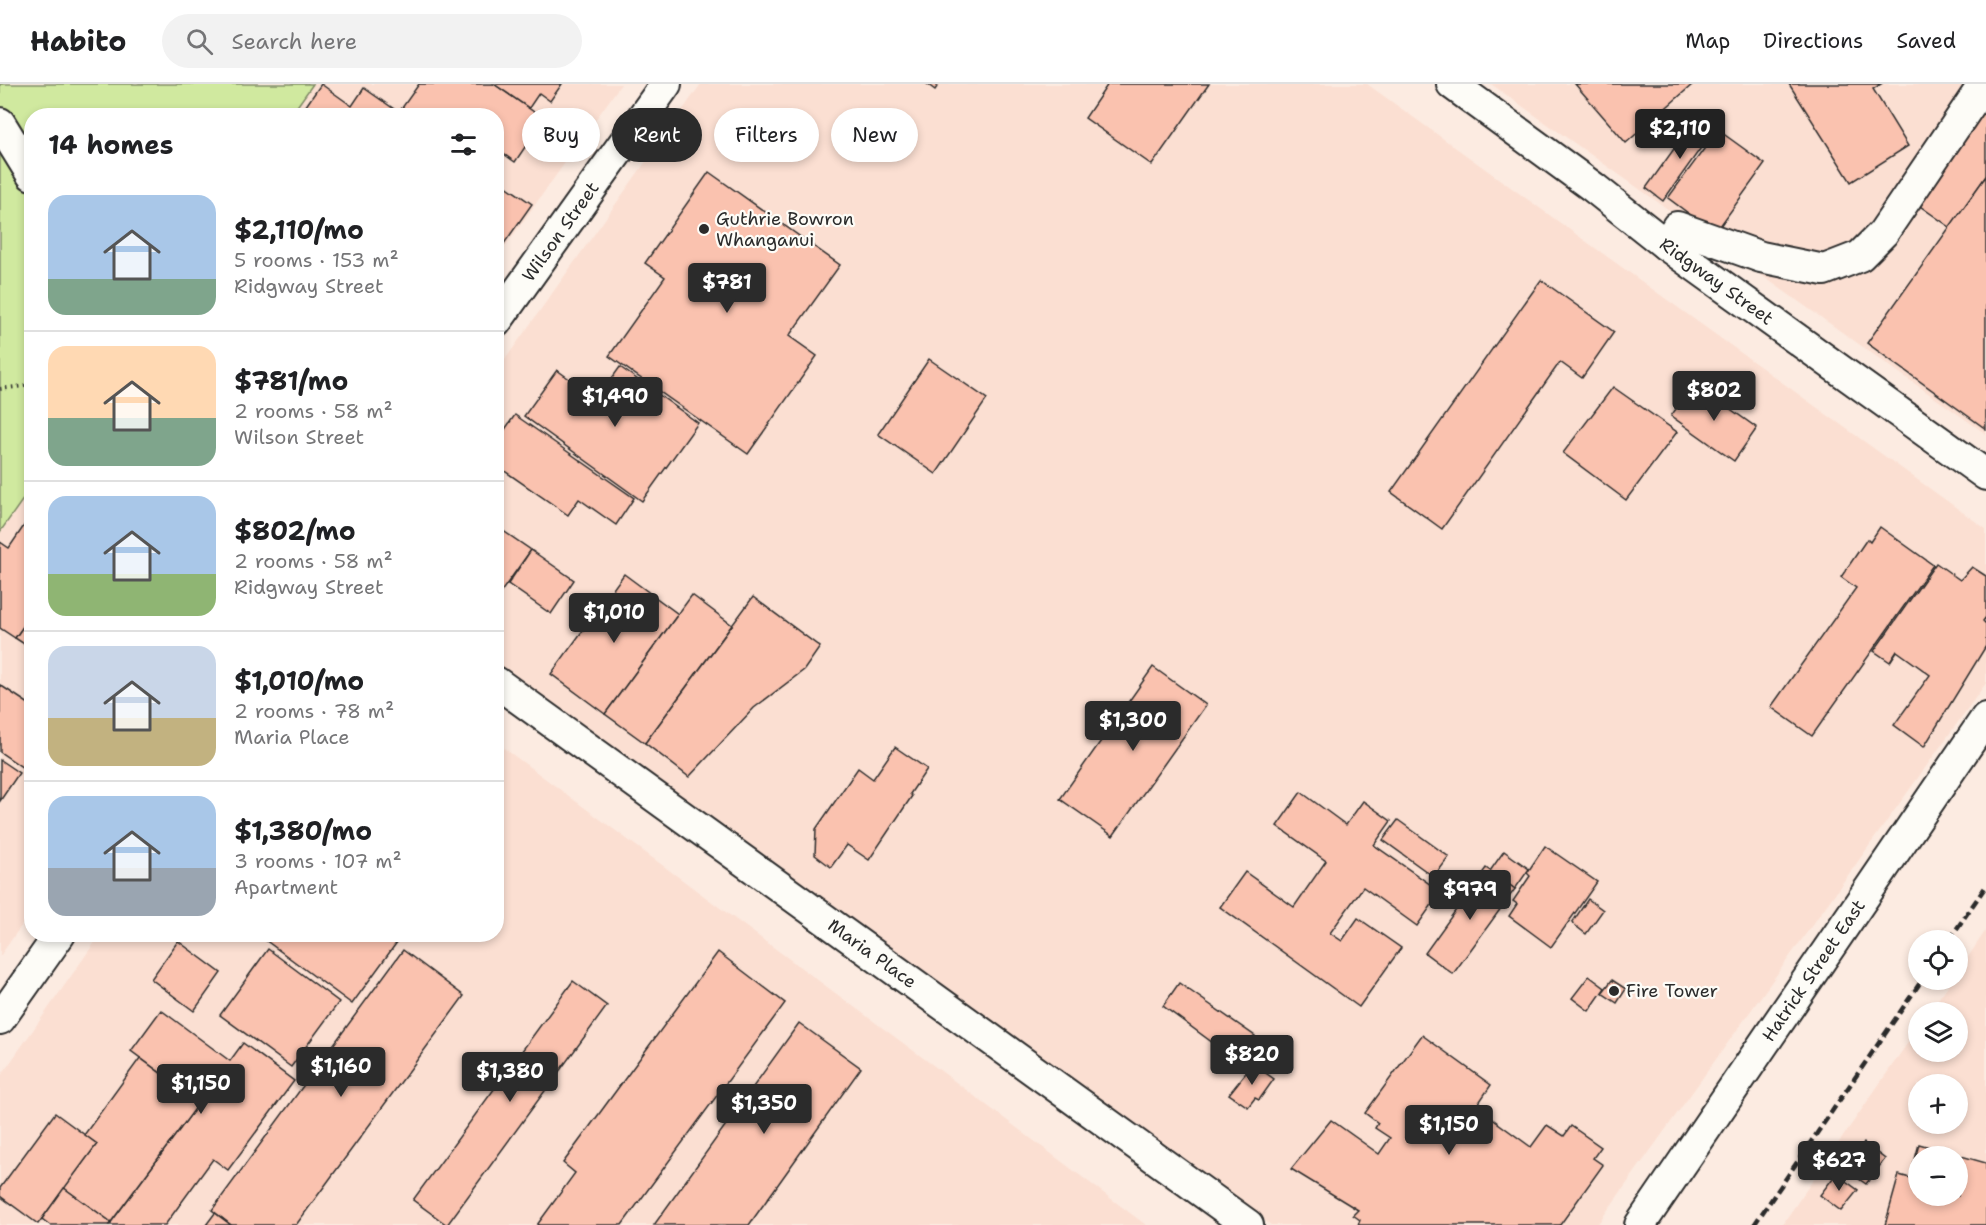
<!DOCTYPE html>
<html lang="en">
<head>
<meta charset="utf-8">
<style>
	:root { --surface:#fff; --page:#f2f2f2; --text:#202124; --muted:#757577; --line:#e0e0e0; --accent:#2b2b2b }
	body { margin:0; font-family:"Shantell Sans",sans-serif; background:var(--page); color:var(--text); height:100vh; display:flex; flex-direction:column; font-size:22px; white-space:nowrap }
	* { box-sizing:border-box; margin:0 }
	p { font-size:20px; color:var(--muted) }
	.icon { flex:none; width:33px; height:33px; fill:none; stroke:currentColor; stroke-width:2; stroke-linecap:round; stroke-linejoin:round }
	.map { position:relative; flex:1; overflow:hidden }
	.drawer { position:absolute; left:24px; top:24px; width:480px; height:834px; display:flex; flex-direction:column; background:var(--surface); border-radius:24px; box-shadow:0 3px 9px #0003 }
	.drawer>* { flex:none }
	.hud { position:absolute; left:522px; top:24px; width:570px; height:54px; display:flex; gap:12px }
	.buttons { position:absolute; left:1908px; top:846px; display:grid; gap:12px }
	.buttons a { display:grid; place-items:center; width:60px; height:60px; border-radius:50%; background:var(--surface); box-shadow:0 3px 9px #0003; font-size:30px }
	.price { position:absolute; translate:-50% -51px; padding:0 14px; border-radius:6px; background:var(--accent); color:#fff; font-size:20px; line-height:39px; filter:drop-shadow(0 2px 3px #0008) }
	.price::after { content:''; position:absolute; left:50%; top:36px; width:18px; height:14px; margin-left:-9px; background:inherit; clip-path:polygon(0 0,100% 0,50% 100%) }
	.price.current { background:#222; color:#fff }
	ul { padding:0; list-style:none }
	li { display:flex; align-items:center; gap:18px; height:150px; padding:0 24px }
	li+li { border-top:2px solid var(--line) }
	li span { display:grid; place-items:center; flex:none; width:168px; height:120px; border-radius:18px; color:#555 }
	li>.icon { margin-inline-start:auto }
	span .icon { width:72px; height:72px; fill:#fffc; stroke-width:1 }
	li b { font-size:26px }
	h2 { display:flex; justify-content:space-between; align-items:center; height:72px; padding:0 24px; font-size:26px }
	.chip { padding:0 21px; border-radius:27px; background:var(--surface); box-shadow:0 3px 9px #0003; font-size:21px; line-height:54px }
	.chip.current { background:var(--accent); color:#fff }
	header { display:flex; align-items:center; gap:36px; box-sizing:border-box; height:84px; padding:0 30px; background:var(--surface); border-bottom:2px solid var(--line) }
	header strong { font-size:28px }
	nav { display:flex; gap:33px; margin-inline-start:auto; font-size:21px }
	.search { width:420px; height:54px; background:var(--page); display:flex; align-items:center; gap:15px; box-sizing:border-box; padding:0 21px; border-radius:33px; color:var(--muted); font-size:22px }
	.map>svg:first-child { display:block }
	.built { fill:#fbdfd2; fill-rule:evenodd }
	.green { fill:#d0e99f; stroke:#7e8a65; stroke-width:1.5 }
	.building { fill:#fac2af; stroke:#2b2b2b; stroke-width:1.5; fill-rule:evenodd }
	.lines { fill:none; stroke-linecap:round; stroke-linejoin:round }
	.minor-casing { stroke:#2b2b2b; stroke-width:34 }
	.path { stroke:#2b2b2b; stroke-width:4; stroke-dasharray:1.5 4.5; stroke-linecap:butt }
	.minor { stroke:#fdfcf7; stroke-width:30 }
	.rail { stroke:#2b2b2b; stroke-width:4.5; stroke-dasharray:9 4.5; stroke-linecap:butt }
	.poi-dot { fill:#2b2b2b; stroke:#fdfcf7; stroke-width:2 }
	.labels { text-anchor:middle; stroke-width:4.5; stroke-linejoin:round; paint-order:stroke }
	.poi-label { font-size:18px; fill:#2b2b2b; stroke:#fdfcf7; text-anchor:start }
	.street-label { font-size:18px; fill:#2b2b2b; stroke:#fdfcf7 }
</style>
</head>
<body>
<header>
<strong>Habito</strong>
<div class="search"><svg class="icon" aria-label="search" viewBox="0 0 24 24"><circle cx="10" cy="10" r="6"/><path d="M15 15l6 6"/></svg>Search here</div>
<nav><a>Map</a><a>Directions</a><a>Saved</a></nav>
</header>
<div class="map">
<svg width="1986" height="1141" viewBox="0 0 1986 1141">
	<rect width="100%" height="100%" fill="#fcebe1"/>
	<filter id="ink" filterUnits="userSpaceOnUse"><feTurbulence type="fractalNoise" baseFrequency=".0167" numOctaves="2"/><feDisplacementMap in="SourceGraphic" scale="12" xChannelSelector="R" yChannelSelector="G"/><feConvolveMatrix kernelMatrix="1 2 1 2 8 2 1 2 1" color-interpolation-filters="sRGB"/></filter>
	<g filter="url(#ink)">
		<!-- built -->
		<g class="built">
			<path d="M 313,0 L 621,0 L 497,174 L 496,32 L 291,32 Z"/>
			<path d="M 701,0 L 1367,0 L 1986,445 L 1986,599 L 1597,1141 L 1271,1141 L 497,589 L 497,287 Z"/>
			<path d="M 1491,0 L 1986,0 L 1986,350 Z"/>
			<path d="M 31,404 L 31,828 L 0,872 L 0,448 Z"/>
			<path d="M 497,659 L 949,993 L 1146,1141 L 0,1141 L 0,993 L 100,851 L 496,850 Z"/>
			<path d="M 1986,846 L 1986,1141 L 1782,1141 L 1918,944 L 1918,968 L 1958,968 L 1958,928 L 1929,928 L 1952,896 L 1958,896 L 1958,888 ZM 1918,1000 L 1958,1000 L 1958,1040 L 1918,1040 ZM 1918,1072 L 1958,1072 L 1958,1112 L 1918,1112 Z"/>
		</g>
		<!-- green -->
		<path class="green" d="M 0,0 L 313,0 L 291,31 L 32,32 L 31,404 L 0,448 Z"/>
		<!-- building -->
		<g class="building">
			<path d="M 321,0 L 352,22 L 364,4 L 404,32 L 299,32 Z"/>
			<path d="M 419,0 L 494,0 L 544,35 L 515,78 L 498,66 L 496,68 L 496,32 L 404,32 L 399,28 Z"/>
			<path d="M 494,0 L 562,0 L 550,17 L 539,9 L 529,24 Z"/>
			<path d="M 927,0 L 939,0 L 935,6 Z"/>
			<path d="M 1108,0 L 1209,0 L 1152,81 L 1085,34 Z"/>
			<path d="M 1575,0 L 1693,0 L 1626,59 Z"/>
			<path d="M 1789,0 L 1881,0 L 1873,5 L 1908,62 L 1851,98 Z"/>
			<path d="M 1986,22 L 1986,92 L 1950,143 L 1917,120 Z"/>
			<path d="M 1696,34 L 1713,47 L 1663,117 L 1646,104 Z"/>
			<path d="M 1718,46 L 1765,80 L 1715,149 L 1668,114 Z"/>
			<path d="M 709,88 L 840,181 L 789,252 L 817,272 L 748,370 L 609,272 L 665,193 L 645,179 Z"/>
			<path d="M 1986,92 L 1986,345 L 1867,259 Z"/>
			<path d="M 496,95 L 532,120 L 496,171 Z"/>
			<path d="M 1541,196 L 1614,248 L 1582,294 L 1560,278 L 1442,445 L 1391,408 Z"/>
			<path d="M 929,275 L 987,315 L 936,390 L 878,350 Z"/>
			<path d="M 620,283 L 698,339 L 642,417 L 524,332 L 557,286 L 597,315 Z"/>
			<path d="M 1694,299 L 1757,344 L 1734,377 L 1671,332 Z"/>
			<path d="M 1613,303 L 1677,348 L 1626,416 L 1563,369 Z"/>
			<path d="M 515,331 L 634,414 L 616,441 L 579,415 L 568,431 L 496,381 L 496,358 Z"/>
			<path d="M 32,430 L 32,530 L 15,554 L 0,544 L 0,458 L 9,464 Z"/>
			<path d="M 496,442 L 531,466 L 496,515 Z"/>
			<path d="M 1880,443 L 1933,481 L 1812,652 L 1771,623 L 1856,504 L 1841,493 L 1867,455 L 1870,458 Z"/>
			<path d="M 531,466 L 574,496 L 551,530 L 508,500 Z"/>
			<path d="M 1936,479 L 1960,496 L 1972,483 L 1986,492 L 1986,533 L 1983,537 L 1986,540 L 1986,562 L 1924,663 L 1894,641 L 1930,591 L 1897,567 L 1890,578 L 1874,567 Z"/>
			<path d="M 624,490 L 678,530 L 605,630 L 551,590 Z"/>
			<path d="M 692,511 L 732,541 L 645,659 L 605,630 Z"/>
			<path d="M 753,513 L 820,563 L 804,586 L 754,624 L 689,693 L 645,659 Z"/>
			<path d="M 32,530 L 32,565 L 15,554 Z"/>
			<path d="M 1153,583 L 1206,621 L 1113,752 L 1060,715 Z"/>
			<path d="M 0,601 L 32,622 L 32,690 L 0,668 Z"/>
			<path d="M 895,663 L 927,685 L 910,710 L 912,712 L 869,776 L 847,761 L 831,783 L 815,771 L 816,745 L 858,684 L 873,695 Z"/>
			<path d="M 0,676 L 19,689 L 0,717 Z"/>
			<path d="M 1301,708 L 1346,741 L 1363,717 L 1391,737 L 1374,761 L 1441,808 L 1417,842 L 1363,803 L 1330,849 L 1342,857 L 1358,834 L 1401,864 L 1359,923 L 1220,823 L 1245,788 L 1294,823 L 1326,777 L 1277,742 Z"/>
			<path d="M 1398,736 L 1449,773 L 1434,793 L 1383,756 Z"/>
			<path d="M 1545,762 L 1597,798 L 1551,863 L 1509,832 L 1517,820 L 1513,817 L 1530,792 L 1527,789 Z"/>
			<path d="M 1504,767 L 1529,785 L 1515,805 L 1490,787 Z"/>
			<path d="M 1486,784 L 1515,805 L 1453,890 L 1425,869 Z"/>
			<path d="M 1588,815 L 1603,826 L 1586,850 L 1572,839 Z"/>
			<path d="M 257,850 L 403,850 L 352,920 Z"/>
			<path d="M 178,857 L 221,889 L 194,927 L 151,895 Z"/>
			<path d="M 268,865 L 339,918 L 291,983 L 220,931 Z"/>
			<path d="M 403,866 L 464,912 L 296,1141 L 231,1141 L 212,1126 Z"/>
			<path d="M 718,868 L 785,919 L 622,1141 L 537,1141 L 575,1089 L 563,1079 Z"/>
			<path d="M 1589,892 L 1605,904 L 1589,927 L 1572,914 Z"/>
			<path d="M 1612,896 L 1626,905 L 1617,919 L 1602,909 Z"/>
			<path d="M 573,897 L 607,922 L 447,1141 L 413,1116 Z"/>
			<path d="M 1179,899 L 1255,952 L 1236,976 L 1163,922 Z"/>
			<path d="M 161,926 L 230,977 L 243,959 L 294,997 L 228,1086 L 213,1075 L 165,1141 L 109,1141 L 200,1018 L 131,967 Z"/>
			<path d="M 799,939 L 861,984 L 749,1141 L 654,1141 Z"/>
			<path d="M 1422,951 L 1491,1001 L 1476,1023 L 1531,1063 L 1547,1041 L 1564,1052 L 1571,1042 L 1601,1063 L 1593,1074 L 1603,1081 L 1560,1141 L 1358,1141 L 1360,1136 L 1353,1131 L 1358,1126 L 1291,1085 L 1331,1036 L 1379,1070 L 1390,1054 L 1375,1044 L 1378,1039 L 1365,1029 Z"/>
			<path d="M 140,974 L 200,1018 L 111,1138 L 64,1104 L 97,1060 L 84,1051 Z"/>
			<path d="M 1253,980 L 1274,995 L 1259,1016 L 1255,1014 L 1248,1023 L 1229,1010 Z"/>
			<path d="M 55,1029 L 97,1060 L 38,1140 L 0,1112 L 0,1104 Z"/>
			<path d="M 1864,1059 L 1885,1075 L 1866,1100 L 1845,1085 Z"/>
			<path d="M 1919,1060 L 1986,1079 L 1986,1141 L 1885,1141 L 1899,1091 L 1910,1094 ZM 1918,1072 L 1958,1072 L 1958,1112 L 1918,1112 Z"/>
			<path d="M 1836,1090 L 1858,1106 L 1841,1127 L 1820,1111 Z"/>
			<path d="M 64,1104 L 111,1138 L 109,1141 L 50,1141 L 42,1135 Z"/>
			<path d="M 215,1129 L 231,1141 L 206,1141 Z"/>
		</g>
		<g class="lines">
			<defs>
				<g id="minor">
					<path id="s1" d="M 1452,0 L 1593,103 L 1666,161 L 1986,391"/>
					<path d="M 0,39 L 32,91"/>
					<path d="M 1666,161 L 1677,143 L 1761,173 L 1824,186 L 1860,172 L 1883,149 L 1984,0"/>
					<path id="s2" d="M 496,238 L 666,0"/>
					<path id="s3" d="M 496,598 L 1248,1141"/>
					<path d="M 0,935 L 60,850"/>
					<path id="s4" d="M 1640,1141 L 1986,634"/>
				</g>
			</defs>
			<!-- minor casing -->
			<use href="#minor" class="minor-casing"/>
			<!-- path -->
			<path class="path" d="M 0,305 L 32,301"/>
			<!-- minor -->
			<use href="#minor" class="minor"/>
			<!-- rail -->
			<g class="rail">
				<path d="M 1949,856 L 1986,802"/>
				<path d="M 1754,1141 L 1922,896"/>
			</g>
		</g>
	</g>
	<!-- markers -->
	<g class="poi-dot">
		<circle cx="704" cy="145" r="6"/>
		<circle cx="1614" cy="907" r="6"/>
	</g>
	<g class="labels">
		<!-- poi labels -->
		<g class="poi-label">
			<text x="716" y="141">Guthrie Bowron<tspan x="716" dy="21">Whanganui</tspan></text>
			<text x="1626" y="913">Fire Tower</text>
		</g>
		<!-- street labels -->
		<g class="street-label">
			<text dy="6" stroke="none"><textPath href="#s2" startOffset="111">Wilson Street</textPath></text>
			<text dy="6" stroke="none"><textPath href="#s1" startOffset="330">Ridgway Street</textPath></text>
			<text dy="6" stroke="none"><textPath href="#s3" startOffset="464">Maria Place</textPath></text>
			<text dy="6" stroke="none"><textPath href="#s4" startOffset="308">Hatrick Street East</textPath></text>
		</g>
	</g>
</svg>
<div class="buttons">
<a><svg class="icon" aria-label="locate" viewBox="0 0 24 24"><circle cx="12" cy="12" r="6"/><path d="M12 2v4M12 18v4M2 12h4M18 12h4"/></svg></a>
<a><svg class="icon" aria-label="layers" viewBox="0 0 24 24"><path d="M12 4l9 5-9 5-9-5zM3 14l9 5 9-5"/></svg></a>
<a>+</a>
<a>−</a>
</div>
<b class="price current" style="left:1680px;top:76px">$2,110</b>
<b class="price" style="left:727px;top:230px">$781</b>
<b class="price" style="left:1714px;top:338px">$802</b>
<b class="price" style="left:615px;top:344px">$1,490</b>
<b class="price" style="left:614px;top:560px">$1,010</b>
<b class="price" style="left:1133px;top:668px">$1,300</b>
<b class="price" style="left:1470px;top:837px">$979</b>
<b class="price" style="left:1252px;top:1002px">$820</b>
<b class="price" style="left:341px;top:1014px">$1,160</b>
<b class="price" style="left:510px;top:1019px">$1,380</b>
<b class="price" style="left:201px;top:1031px">$1,150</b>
<b class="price" style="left:764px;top:1051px">$1,350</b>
<b class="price" style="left:1449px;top:1072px">$1,150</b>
<b class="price" style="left:1839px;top:1108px">$627</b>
<div class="hud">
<a class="chip">Buy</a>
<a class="chip current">Rent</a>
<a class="chip">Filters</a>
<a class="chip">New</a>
</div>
<section class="drawer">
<h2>14 homes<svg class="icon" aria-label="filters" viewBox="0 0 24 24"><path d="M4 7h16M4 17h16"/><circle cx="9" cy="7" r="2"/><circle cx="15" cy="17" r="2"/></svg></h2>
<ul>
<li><span style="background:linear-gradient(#a9c7e8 70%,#7fa58c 0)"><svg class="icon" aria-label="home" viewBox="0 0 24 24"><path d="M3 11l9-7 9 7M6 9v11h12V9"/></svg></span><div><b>$2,110/mo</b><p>5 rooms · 153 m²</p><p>Ridgway Street</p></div></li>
<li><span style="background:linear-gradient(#ffd9b3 60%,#7fa58c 0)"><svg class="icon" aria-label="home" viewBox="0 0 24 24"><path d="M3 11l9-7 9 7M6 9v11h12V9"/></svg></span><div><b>$781/mo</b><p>2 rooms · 58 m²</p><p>Wilson Street</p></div></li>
<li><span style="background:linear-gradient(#a9c7e8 65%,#8fb573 0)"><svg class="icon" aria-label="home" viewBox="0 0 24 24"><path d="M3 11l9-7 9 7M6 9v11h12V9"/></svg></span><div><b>$802/mo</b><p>2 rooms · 58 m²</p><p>Ridgway Street</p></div></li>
<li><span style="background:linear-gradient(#c9d6e8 60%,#c2b280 0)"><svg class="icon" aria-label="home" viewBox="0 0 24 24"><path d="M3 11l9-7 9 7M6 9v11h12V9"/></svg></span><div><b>$1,010/mo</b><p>2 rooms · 78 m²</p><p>Maria Place</p></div></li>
<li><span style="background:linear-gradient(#a9c7e8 60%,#9aa5b1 0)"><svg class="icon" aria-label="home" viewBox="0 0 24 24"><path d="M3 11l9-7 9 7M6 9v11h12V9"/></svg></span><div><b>$1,380/mo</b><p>3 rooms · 107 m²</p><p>Apartment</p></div></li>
</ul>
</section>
</div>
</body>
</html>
